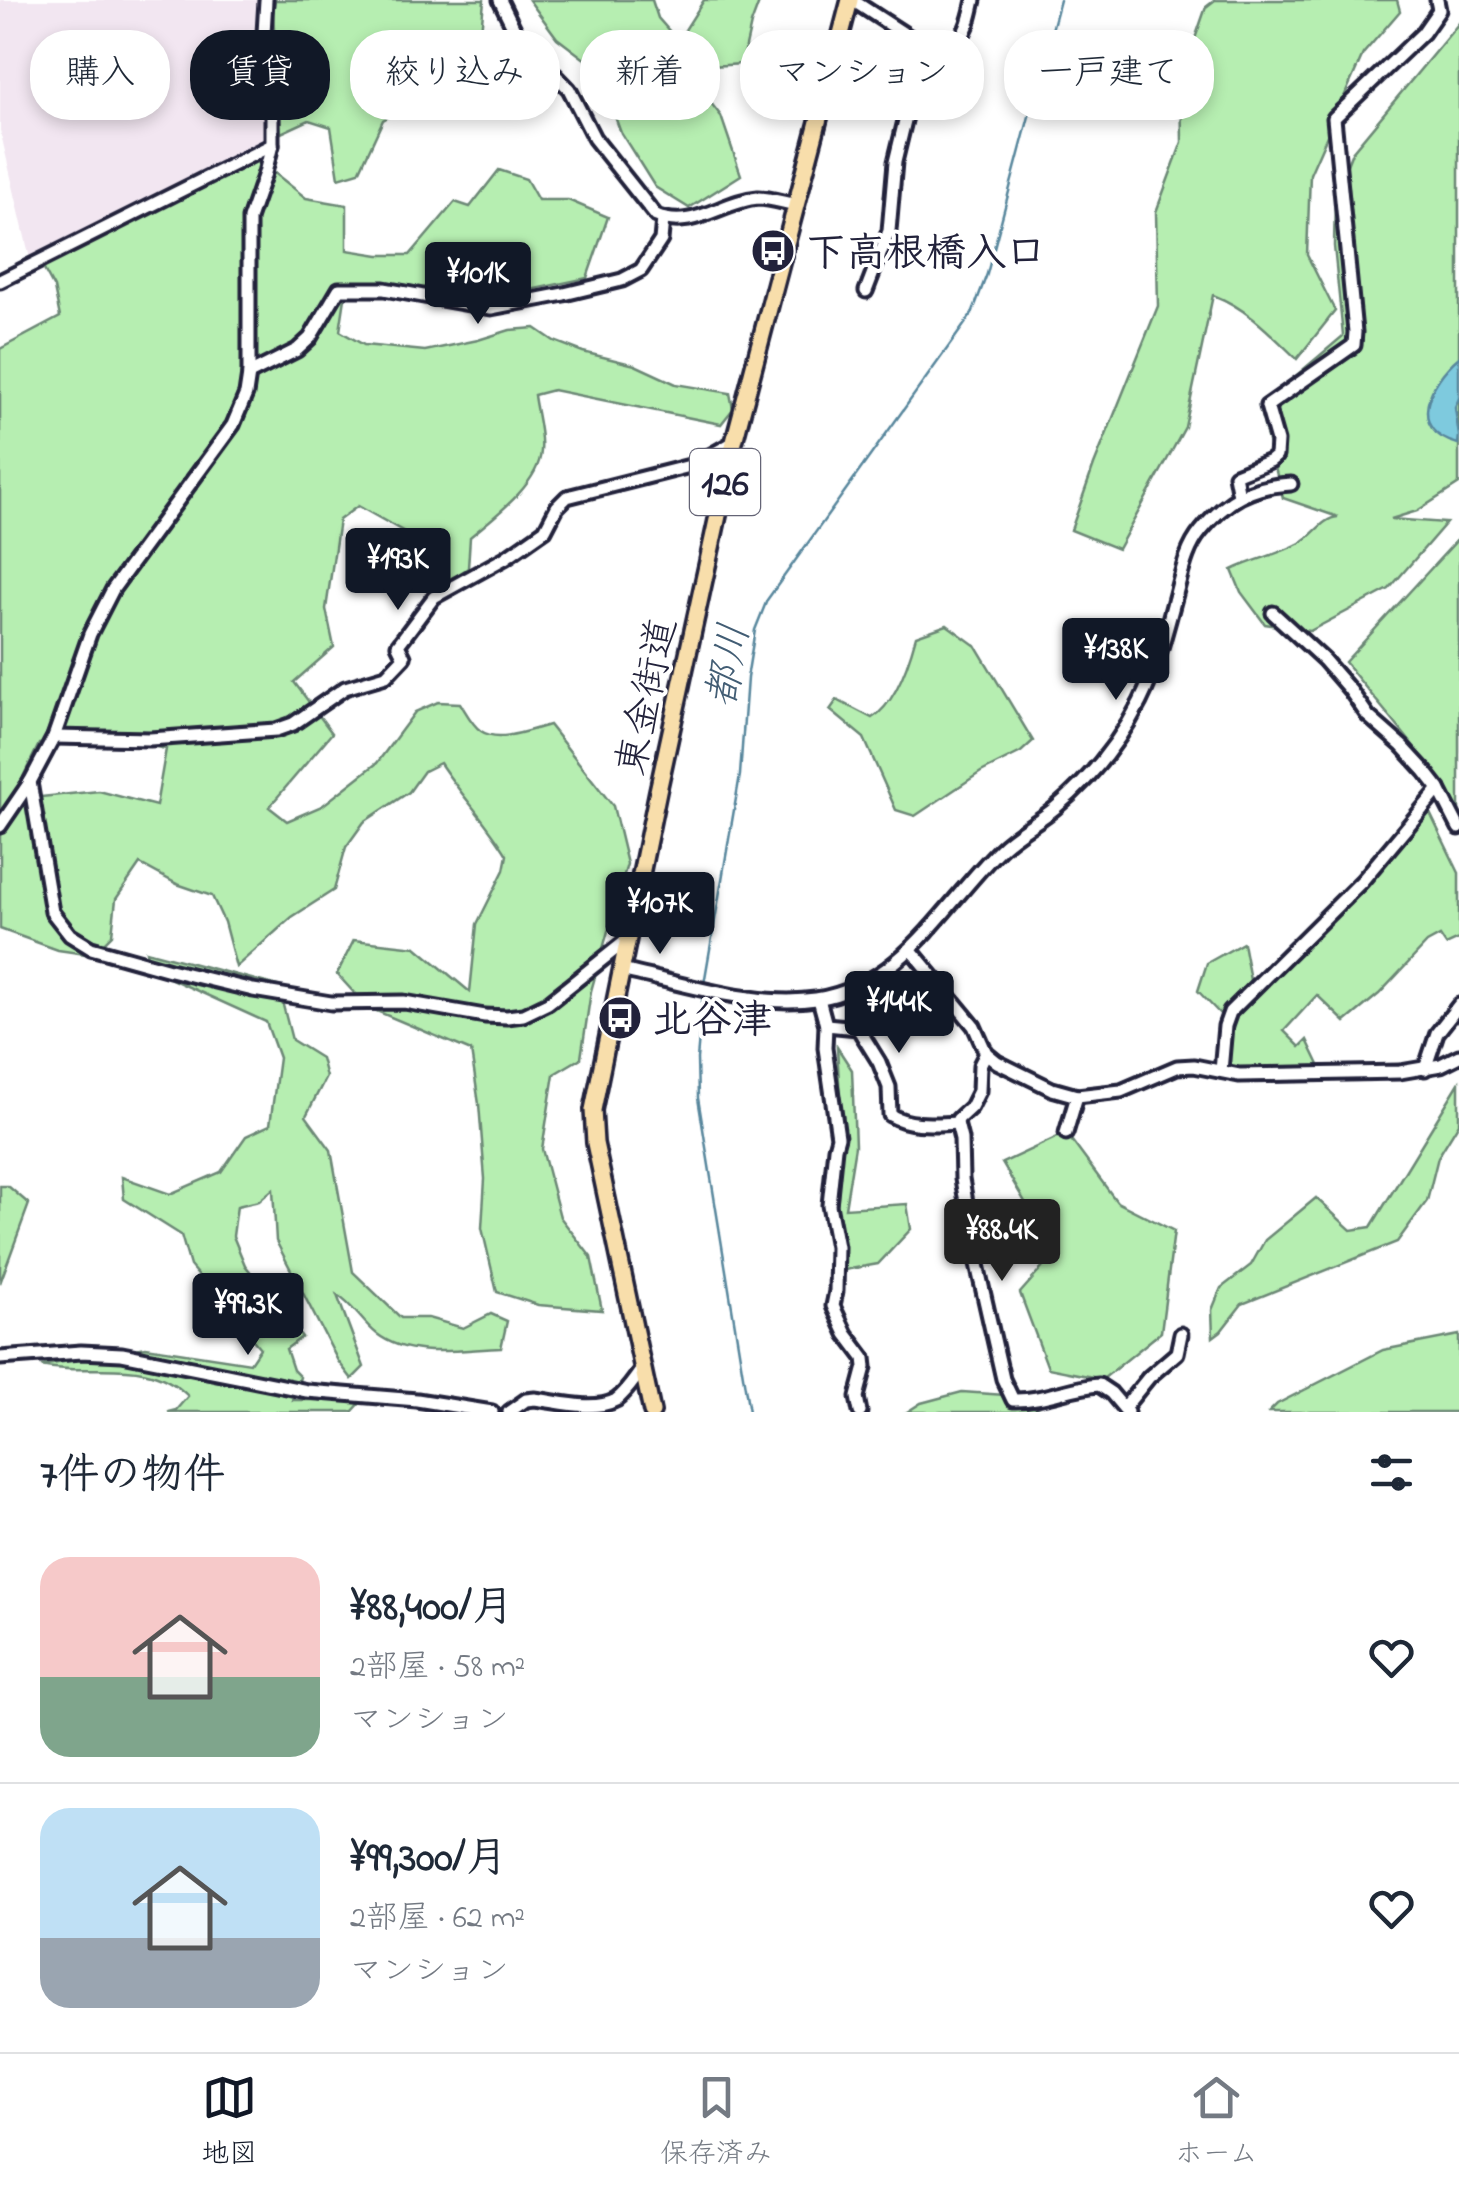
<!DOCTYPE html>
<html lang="ja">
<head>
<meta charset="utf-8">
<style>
	:root { --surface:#fff; --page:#f2f2f3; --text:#1f2937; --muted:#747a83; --line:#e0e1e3; --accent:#111827 }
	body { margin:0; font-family:"Indie Flower","Klee One",sans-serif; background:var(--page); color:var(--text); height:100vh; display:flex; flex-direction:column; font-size:38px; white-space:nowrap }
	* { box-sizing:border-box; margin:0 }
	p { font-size:32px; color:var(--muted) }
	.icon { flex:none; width:55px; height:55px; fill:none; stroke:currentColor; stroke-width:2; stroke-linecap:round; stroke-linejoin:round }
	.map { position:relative; height:1412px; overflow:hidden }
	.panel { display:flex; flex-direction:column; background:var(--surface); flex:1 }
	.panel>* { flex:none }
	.top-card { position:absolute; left:30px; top:30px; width:1400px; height:90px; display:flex; gap:20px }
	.price { position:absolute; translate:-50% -85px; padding:0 22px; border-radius:10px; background:var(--accent); color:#fff; font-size:32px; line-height:65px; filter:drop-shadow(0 2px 5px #0008) }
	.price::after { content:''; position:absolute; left:50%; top:60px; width:30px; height:22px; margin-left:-15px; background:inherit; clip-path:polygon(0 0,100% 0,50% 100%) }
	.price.active { background:#222; color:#fff }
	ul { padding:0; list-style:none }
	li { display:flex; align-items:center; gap:30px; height:250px; padding:0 40px }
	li+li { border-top:2px solid var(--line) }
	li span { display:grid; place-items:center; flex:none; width:280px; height:200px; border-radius:30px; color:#555 }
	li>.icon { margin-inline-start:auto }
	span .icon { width:120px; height:120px; fill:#fffc; stroke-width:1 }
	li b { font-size:42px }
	h2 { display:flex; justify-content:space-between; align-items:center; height:120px; padding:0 40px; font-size:42px }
	.pill { padding:0 35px; border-radius:40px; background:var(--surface); box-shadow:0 5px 15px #0003; font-size:35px; line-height:90px }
	.pill.active { background:var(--accent); color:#fff }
	.dock { display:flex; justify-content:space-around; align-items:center; height:140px; border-top:2px solid var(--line); background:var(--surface); font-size:28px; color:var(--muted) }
	.dock a { display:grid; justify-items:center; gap:5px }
	.dock .active { color:var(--accent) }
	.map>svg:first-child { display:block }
	.built { fill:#f2e6f1 }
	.green { fill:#b6eeb1; stroke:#6c8876; stroke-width:2.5; fill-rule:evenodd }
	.water { fill:#7ecade; stroke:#59879d; stroke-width:2.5 }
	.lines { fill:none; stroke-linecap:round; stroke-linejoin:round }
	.stream { stroke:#59879d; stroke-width:2.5 }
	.minor-casing { stroke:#22223b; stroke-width:19 }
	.highway-casing { stroke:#22223b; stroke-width:22 }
	.minor { stroke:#fff; stroke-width:11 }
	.highway { stroke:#f8deab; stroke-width:15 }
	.labels { text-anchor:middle; stroke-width:8; stroke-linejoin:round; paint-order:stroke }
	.shield { fill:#fff; stroke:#646476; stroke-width:2.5 }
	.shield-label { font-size:38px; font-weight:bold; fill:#22223b }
	.poi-label { font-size:40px; font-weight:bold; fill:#22223b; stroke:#fff; text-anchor:start }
	.street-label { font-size:40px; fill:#22223b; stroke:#fff }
	.water-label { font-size:42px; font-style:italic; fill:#425d74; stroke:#fff }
</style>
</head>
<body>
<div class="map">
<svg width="1459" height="1412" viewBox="0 0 1459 1412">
	<rect width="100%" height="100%" fill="#fff"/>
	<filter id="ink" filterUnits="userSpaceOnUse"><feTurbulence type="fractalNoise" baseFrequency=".01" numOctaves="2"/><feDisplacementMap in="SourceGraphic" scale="20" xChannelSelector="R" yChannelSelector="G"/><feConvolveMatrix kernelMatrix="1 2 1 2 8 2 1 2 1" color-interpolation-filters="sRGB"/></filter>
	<g filter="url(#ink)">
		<!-- built -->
		<path class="built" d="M 0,0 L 258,0 L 256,24 L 264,93 L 262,147 L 31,263 L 0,130 Z"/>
		<!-- green -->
		<g class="green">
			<path d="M 275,0 L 484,0 L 481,33 L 510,103 L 505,116 L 427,95 L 383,120 L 359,172 L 339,178 L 331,127 L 309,120 L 281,133 L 273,13 Z"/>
			<path d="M 529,0 L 652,0 L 658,18 L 678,41 L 704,0 L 760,0 L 751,24 L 742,64 L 711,66 L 697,85 L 721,116 L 741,175 L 689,208 L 655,187 L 621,133 L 614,114 L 586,60 L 557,38 Z"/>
			<path d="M 1215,0 L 1397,0 L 1400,11 L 1363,54 L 1310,174 L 1307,255 L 1335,311 L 1297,359 C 1271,334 1247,308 1213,295 L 1185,427 L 1118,549 L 1071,530 L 1094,465 L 1158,306 L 1156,212 L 1182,142 L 1181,79 L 1206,7 Z"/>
			<path d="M 1459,23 L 1459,484 L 1417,511 L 1391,519 L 1446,523 L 1389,589 L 1310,631 L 1265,624 L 1241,592 L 1232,570 C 1254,559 1278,555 1300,543 C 1314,536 1322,518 1338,517 L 1283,498 L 1259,407 L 1343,336 L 1334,246 L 1335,196 L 1352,152 Z"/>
			<path d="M 257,159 L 306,198 L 347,205 L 347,250 L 379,255 L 410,255 L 455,202 L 470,207 L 499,170 L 526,179 L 538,200 L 568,200 L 608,217 L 587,278 L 483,300 L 401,284 L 346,292 L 340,331 L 364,345 L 425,351 L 478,340 L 510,330 L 535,328 L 554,341 L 583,352 L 635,365 L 676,384 L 730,393 L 733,409 L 721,424 L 553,390 L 534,395 C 536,412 543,434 541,451 C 539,484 494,517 470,537 L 468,568 L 443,585 L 422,571 L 406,533 L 358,506 L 339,520 L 326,609 L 334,647 L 294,682 L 332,733 L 269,807 L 287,821 L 322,806 L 377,763 L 415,712 L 438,702 L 460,703 C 466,712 472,725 481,731 C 498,743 530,730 549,725 L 613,806 L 627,864 L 591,991 L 581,1058 L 554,1074 L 542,1149 L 560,1217 L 591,1257 L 602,1310 L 538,1305 L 497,1292 L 482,1228 L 485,1179 L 479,1104 L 471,1051 L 367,1007 L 337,974 L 354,940 L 416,947 L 470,992 L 477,924 L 504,870 L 507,855 C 487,822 461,795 440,763 L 424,771 L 409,792 L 364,822 L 346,847 L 334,890 L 292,917 L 236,967 L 224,922 L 212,896 L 177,884 L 140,864 L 116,899 L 112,935 L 92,955 L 58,950 L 0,929 L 0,349 L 60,317 L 54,288 L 42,266 ZM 39,744 L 141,744 L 166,749 L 156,806 L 99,791 L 41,797 L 23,801 L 23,777 Z"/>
			<path d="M 1459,538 L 1459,810 C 1427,757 1384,712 1345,662 Z"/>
			<path d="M 947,625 L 976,646 L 1033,741 L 1021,752 L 981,772 L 915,816 L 896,810 L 864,738 L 830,710 L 837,700 L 872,718 C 896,704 909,662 916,636 Z"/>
			<path d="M 1428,809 L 1459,873 L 1459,939 L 1446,945 L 1440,936 L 1427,943 L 1379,994 L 1345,1022 L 1317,995 L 1284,1031 L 1300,1047 L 1307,1040 L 1320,1067 L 1253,1071 L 1225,1068 L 1227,1034 L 1234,1013 Z"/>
			<path d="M 1243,943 L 1250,980 L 1220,1014 L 1198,991 L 1207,963 Z"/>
			<path d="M 146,951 L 278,986 L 292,1040 L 321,1058 L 326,1077 L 306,1116 L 331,1150 L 353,1272 L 401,1318 L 428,1318 L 463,1328 L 491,1314 L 507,1321 L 501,1348 C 461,1349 411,1360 377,1334 C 362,1322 353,1305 337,1295 L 364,1367 L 352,1379 L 338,1361 L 276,1241 L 273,1189 L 259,1201 L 237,1206 L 233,1236 L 245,1265 L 302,1337 L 286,1349 L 293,1370 L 300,1377 L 293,1400 L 363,1400 L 352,1412 L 168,1412 L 176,1410 L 188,1396 C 147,1354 92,1377 41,1366 L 146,1347 L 250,1363 L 260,1348 L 190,1266 L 181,1235 L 124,1199 L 122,1177 L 170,1194 L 221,1172 L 246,1136 L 270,1125 L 279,1058 L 266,1022 L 149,969 Z"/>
			<path d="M 837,1047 L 852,1070 L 855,1146 L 845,1208 L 907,1204 L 911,1229 L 878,1264 L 839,1271 L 843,1245 L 837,1211 L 842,1137 Z"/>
			<path d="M 1459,1083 L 1459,1123 L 1438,1157 L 1427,1201 L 1397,1242 L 1242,1304 L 1221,1331 L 1213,1337 L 1212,1310 L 1221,1288 L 1251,1265 L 1265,1240 L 1316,1198 L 1351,1230 L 1371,1227 Z"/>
			<path d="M 1066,1133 L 1117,1202 L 1174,1231 L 1161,1332 L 1103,1379 L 1048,1368 L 1020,1293 L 1043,1267 L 1041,1229 L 1002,1163 Z"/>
			<path d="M 0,1186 L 8,1186 L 29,1204 L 0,1283 Z"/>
			<path d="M 1459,1335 L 1459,1411 L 1456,1412 L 1269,1412 L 1277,1404 L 1383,1350 Z"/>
			<path d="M 962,1392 L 1005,1395 L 1046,1412 L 907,1412 L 921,1403 Z"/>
		</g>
		<!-- water -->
		<path class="water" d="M 1459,357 L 1459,398 L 1455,408 L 1459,436 L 1458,444 C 1405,430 1430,381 1459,357 Z"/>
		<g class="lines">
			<!-- stream -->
			<g class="stream">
				<path d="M 704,984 L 740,775 L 747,678 L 755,630 L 767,600 L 972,314 L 987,274 L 1060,0"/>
				<path d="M 703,992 L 697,1059 L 698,1098 L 749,1412"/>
			</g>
			<defs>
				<g id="minor">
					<path d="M 500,0 L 521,43 L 540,59 L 569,89 L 594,138 L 656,216 C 693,231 722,201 758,198 C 770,198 785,203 797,205"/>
					<path d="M 852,0 L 923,46"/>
					<path d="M 923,46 L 930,40 C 937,40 950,44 956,41 C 968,34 971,12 974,0"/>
					<path d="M 0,281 L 272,145"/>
					<path d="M 866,291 L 889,231 L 895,162 L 923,46"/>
					<path d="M 249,374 L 297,350 L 310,338 L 339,289 L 384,289 L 491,308 L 564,294 L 622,280 L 641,270 L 661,240 L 663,219"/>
					<path d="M 1239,496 L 1235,475 L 1270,461 L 1276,456 L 1277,441 L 1267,406 L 1354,345 L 1355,332 L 1334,118 L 1423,33 L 1439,10 L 1437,0"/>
					<path d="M 1273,613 L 1324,660 L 1350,690 L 1368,716 L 1402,746 L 1425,771 L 1439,789 L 1459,828"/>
					<path d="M 54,737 L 150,739 L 276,730 L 293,724 L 345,688 L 386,676 L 404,657 L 398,645 L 434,597 L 505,558 L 545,530 L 557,507 L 567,497 L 694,465 L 734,442"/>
					<path d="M 30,782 L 52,912 L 70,935 L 91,948 L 170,970 L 253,990 L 331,1003 L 404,1002 L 485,1016 L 507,1017 L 523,1015 L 548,1003 L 627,940"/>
					<path d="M 0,826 L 30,782 L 54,737 L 90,634 L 113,589 L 233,425 L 246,394 L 249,374 L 249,219 L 265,173 L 272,145 L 272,117 L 264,33 L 266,0"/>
					<path d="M 911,950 L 974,1026 L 986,1053 L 997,1062 L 1052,1089 L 1077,1096 L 1121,1091 L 1177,1067 L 1194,1066 L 1239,1075 L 1400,1072 L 1441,1065 L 1459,1056"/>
					<path d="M 621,970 C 681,983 754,1008 816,999 C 902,986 943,905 1000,849 C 1016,833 1037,823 1055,808 C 1090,779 1119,743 1140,702 C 1157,668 1166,631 1176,594 C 1182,572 1186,549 1201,531 C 1226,500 1251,486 1291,484"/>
					<path d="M 819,999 L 826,1025 L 825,1048 L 838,1137 L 835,1148 L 829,1205 L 837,1247 L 836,1291 L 833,1306 L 846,1334 L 864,1358 L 865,1367 L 857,1397 L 860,1412"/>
					<path d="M 826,1025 L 858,1028 L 879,1062 L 889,1087 L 890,1115 C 911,1127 934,1124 957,1123"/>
					<path d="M 986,1053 L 980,1065 L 979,1091 L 971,1107 L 958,1119 L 957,1123 L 961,1139 L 962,1179 L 976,1260 L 1003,1379 L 1013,1400 C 1043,1401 1070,1387 1099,1385 L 1111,1393 L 1127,1412"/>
					<path d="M 1425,1069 L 1437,1033 L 1459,1005"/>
					<path d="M 1221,1071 L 1225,1026 L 1230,1012 L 1362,881 L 1439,789"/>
					<path d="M 1066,1133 L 1077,1096"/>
					<path d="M 0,1358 L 81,1352 L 122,1354 L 307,1391 L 417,1400 L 492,1412"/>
					<path d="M 1124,1408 L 1149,1377 L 1177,1353 L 1181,1334"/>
					<path d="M 509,1412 L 526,1400 L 535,1399 C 560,1402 594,1412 616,1400 C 627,1392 635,1378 643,1368"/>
				</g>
				<path id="highway" d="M 652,1412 L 595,1143 L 593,1110 L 658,791 L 734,442 L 850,0"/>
			</defs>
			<!-- minor casing -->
			<use href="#minor" class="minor-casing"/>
			<!-- highway casing -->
			<use href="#highway" class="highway-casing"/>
			<!-- minor -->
			<use href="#minor" class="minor"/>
			<!-- highway -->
			<use href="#highway" class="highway"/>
		</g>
	</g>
	<!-- icons -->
	<defs>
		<symbol id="bus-disc" viewBox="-11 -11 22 22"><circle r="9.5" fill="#22223b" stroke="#fff"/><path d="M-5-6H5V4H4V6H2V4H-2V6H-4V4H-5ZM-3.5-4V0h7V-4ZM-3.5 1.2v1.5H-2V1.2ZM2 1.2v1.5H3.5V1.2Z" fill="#fff"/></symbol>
	</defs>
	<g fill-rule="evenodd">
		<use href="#bus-disc" x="748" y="226" width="50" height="50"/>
		<use href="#bus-disc" x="595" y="993" width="50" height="50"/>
	</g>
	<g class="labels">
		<!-- shield labels -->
		<rect class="shield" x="690" y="449" width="70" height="66" rx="8"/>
		<g class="shield-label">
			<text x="725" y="495">126</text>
		</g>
		<!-- poi labels -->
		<g class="poi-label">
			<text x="806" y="265">下高根橋入口</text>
			<text x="652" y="1032">北谷津</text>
		</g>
		<!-- street labels -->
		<g class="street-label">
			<text transform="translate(645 696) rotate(-78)" y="14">東金街道</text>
		</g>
		<!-- water labels -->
		<g class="water-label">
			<text transform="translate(726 665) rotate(-80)" y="15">都川</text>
		</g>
	</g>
</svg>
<b class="price" style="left:478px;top:327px">¥101K</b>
<b class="price" style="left:398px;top:613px">¥193K</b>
<b class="price" style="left:1116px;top:703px">¥138K</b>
<b class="price" style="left:660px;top:957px">¥107K</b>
<b class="price" style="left:899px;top:1056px">¥144K</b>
<b class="price active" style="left:1002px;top:1284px">¥88.4K</b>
<b class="price" style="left:248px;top:1358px">¥99.3K</b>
<div class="top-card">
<a class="pill">購入</a>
<a class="pill active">賃貸</a>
<a class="pill">絞り込み</a>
<a class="pill">新着</a>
<a class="pill">マンション</a>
<a class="pill">一戸建て</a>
</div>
</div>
<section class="panel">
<h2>7件の物件<svg class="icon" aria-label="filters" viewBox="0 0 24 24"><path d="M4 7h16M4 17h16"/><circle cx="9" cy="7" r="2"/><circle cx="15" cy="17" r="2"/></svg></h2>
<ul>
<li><span style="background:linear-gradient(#f6c9c9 60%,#7fa58c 0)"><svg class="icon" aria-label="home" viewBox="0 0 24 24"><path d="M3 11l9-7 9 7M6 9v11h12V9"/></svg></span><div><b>¥88,400/月</b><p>2部屋 · 58 m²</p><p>マンション</p></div><svg class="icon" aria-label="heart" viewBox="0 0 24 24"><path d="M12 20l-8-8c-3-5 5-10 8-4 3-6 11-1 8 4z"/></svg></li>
<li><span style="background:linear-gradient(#bfe0f5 65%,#9aa5b1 0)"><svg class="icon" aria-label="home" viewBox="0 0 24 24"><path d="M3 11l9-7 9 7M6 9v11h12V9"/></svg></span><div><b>¥99,300/月</b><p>2部屋 · 62 m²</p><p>マンション</p></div><svg class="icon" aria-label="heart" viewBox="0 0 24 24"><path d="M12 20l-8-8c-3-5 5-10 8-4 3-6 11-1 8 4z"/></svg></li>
</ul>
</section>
<nav class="dock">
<a class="active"><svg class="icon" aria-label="map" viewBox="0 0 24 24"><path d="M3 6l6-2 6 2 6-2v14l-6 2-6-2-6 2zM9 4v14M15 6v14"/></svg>地図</a>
<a><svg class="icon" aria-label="saved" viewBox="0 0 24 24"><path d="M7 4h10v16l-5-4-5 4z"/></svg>保存済み</a>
<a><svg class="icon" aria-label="home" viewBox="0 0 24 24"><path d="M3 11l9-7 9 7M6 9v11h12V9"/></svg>ホーム</a>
</nav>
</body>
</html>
